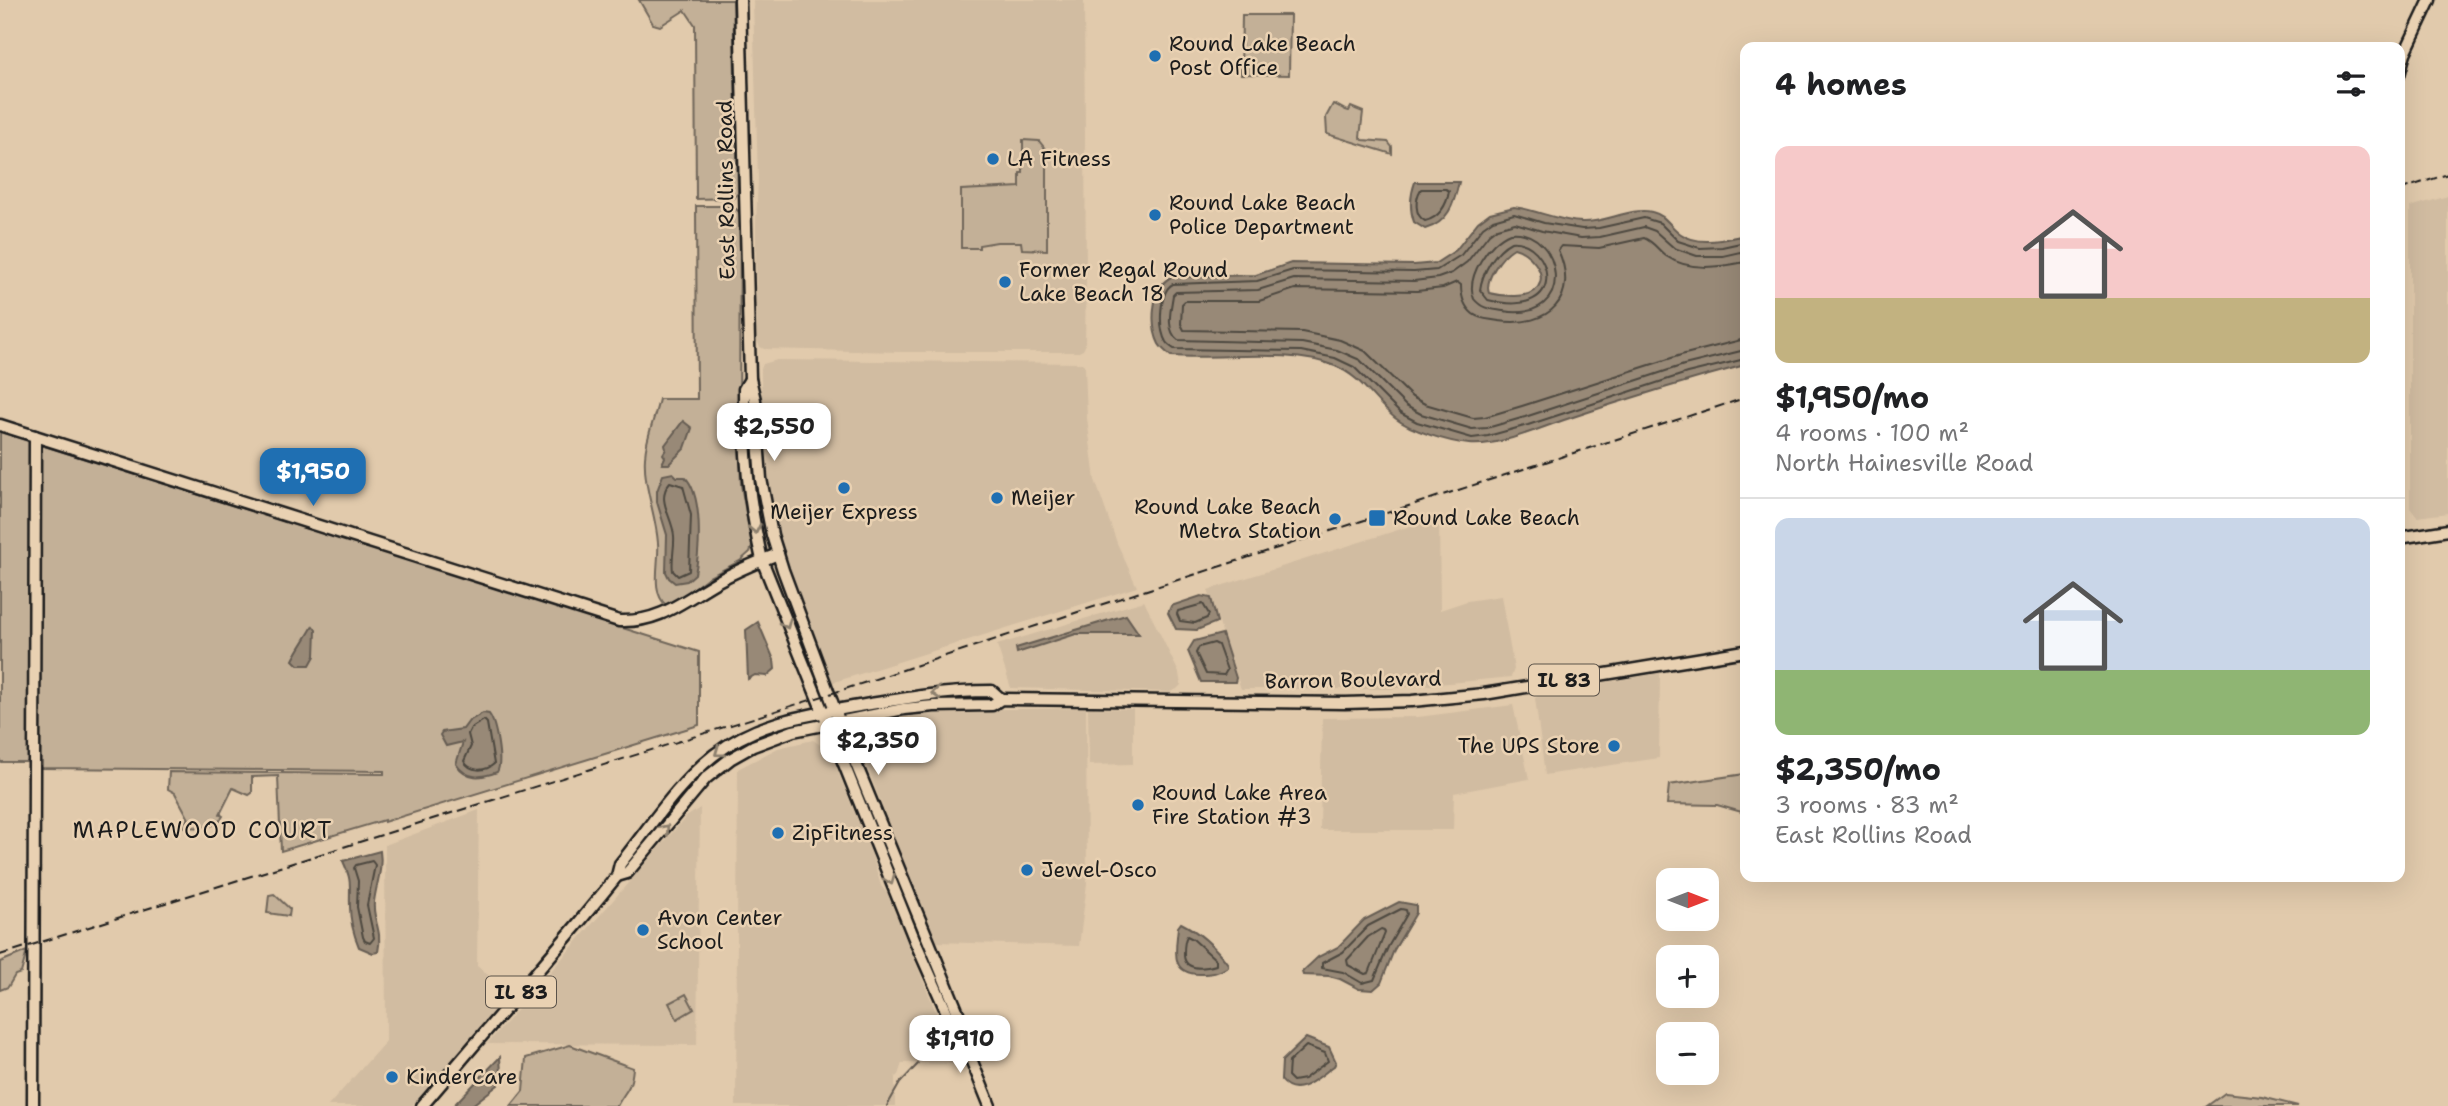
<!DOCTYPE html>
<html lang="en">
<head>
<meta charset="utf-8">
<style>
	:root { --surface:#fff; --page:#f2f2f2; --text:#202124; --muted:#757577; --line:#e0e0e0; --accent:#1f6fb2 }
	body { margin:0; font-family:"Shantell Sans",sans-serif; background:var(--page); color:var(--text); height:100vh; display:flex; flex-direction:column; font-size:26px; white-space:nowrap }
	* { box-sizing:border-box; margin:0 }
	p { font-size:23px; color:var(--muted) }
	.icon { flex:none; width:38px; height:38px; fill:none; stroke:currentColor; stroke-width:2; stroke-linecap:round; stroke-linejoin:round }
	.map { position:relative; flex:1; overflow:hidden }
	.sheet { position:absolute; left:1740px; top:42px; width:665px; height:840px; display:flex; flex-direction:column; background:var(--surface); border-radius:14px; box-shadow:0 7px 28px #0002 }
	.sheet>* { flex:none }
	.needle { width:46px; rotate:90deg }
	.buttons { position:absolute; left:1656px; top:868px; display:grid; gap:14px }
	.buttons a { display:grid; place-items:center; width:63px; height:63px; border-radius:14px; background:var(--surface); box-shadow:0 7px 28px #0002; font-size:35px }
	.price { position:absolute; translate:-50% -60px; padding:0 16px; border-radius:14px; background:#fff; color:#222; font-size:23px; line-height:46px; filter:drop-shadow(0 2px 4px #0008) }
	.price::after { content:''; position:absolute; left:50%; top:42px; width:21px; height:16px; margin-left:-10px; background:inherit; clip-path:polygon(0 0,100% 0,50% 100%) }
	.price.on { background:var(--accent); color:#fff }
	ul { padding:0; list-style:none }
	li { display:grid; align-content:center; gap:14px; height:371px; padding:0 35px }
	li+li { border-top:2px solid var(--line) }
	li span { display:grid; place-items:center; height:217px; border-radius:14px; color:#555 }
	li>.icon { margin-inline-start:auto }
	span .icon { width:126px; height:126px; fill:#fffc; stroke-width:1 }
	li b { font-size:30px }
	h2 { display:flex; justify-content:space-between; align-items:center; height:84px; padding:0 35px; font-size:30px }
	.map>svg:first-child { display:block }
	.built { fill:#d1bca1 }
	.green { fill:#c3b097; stroke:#70665a; stroke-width:2 }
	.water { fill:#988977; stroke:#665d53; stroke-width:2; fill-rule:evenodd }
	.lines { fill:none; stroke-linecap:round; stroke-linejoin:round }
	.shore { stroke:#4e4840; stroke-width:2 }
	.stream { stroke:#665d53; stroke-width:2 }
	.major-casing { stroke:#1c1c1c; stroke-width:15 }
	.major { stroke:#e9d1b2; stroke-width:10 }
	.rail { stroke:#1c1c1c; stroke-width:2; stroke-dasharray:10 5; stroke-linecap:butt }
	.oneway { stroke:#8d806e }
	.poi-dot { fill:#1f6fb2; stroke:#e9d1b2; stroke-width:2.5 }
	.labels { text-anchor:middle; stroke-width:5; stroke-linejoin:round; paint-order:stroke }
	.shield { fill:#e9d1b2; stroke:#5a5249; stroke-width:2 }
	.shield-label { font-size:19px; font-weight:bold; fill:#1c1c1c }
	.poi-label { font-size:21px; fill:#1c1c1c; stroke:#e9d1b2; text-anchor:start }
	.street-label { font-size:21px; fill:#1c1c1c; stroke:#e9d1b2 }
	.neighbourhood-label { font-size:23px; letter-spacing:2px; fill:#1c1c1c; stroke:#e9d1b2 }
</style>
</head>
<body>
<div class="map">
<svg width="2448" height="1106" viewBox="0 0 2448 1106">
	<rect width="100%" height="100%" fill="#e1caac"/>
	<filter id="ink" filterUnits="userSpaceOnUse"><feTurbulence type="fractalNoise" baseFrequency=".0143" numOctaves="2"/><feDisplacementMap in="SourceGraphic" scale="14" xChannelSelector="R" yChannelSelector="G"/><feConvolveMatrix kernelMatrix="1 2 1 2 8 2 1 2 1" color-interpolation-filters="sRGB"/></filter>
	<g filter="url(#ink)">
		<!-- built -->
		<g class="built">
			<path d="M 753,0 L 1084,0 L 1086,277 L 1085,346 L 1083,350 L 1079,352 L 901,352 L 764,349 L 760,347 L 756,339 L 756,222 L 758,180 Z"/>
			<path d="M 2448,196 L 2448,513 L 2417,517 L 2410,508 L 2410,207 Z"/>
			<path d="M 777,360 L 1082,363 L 1085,367 L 1087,418 L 1095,480 L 1117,543 L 1137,587 L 828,684 L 777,546 L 762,465 L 761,369 L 763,364 Z"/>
			<path d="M 1439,517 L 1440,610 L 1467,601 L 1501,596 L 1514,669 L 1511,677 L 1388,689 L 1241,689 L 1208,590 Z"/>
			<path d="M 1144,601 L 1179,673 L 1181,685 L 1177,689 L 1170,692 L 1011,688 L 997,645 Z"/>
			<path d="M 1660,673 L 1659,758 L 1545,775 L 1535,698 L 1542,693 Z"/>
			<path d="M 1513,705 L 1529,779 L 1454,793 L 1453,830 L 1320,830 L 1322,718 L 1418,717 Z"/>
			<path d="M 1086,708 L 1087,883 L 1079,946 L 935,942 L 855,736 L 855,730 L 862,724 L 882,718 L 934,710 Z"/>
			<path d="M 1088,708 L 1133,709 L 1133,764 L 1089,765 Z"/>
			<path d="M 813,740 L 825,748 L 834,762 L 872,855 L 881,886 L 887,893 L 950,1046 L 960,1064 L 902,1063 L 898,1075 L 895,1077 L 895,1106 L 736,1106 L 738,769 L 778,748 Z"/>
			<path d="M 700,808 L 697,1045 L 487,1044 L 686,817 Z"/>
			<path d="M 479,810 L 477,966 L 511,993 L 412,1106 L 328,1106 L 386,1041 L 385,845 Z"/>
		</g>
		<!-- green -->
		<g class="green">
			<path d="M 639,0 L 733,0 L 738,193 L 734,198 L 696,199 L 695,25 L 685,10 L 660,26 L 653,24 Z"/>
			<path d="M 1242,15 L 1290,15 L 1289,75 L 1241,74 Z"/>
			<path d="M 1333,104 C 1339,105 1342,110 1349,111 L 1351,107 L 1363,112 L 1360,137 L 1363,140 L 1388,142 L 1392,147 L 1392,154 L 1327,134 L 1326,117 Z"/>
			<path d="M 1023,140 L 1039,141 L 1047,151 L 1047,250 L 1022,249 L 1021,242 L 997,242 L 979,245 L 979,248 L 961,248 L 961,190 L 1020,187 L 1020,173 L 1023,173 Z"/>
			<path d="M 696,206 L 733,206 L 740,213 L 739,432 L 741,485 L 752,546 L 750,552 L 740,561 L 707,578 L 676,602 L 666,605 C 650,592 660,561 658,543 C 656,514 643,486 645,457 C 646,437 655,418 659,399 L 697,399 Z"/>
			<path d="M 0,432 L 699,652 L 699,725 L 384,822 L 384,820 L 281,851 L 278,776 L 252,777 L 252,793 L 249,795 L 233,788 L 220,814 L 223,816 C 216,829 199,828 185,827 L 183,822 L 189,819 L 175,793 L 168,789 L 169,772 L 384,774 L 384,771 L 42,768 L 42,762 L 0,762 Z"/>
			<path d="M 1745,774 L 1745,813 L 1717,805 L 1667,804 L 1669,785 Z"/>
			<path d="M 274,894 L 290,909 L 289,916 L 267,913 L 269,895 Z"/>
			<path d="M 27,951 L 21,973 L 15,975 L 8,987 L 0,990 L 0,962 Z"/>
			<path d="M 686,994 L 694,1009 L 677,1019 L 669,1003 Z"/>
			<path d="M 570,1045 L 633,1068 C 631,1090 626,1089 617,1106 L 511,1106 L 523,1091 L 526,1058 Z"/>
			<path d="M 2225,1093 L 2262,1097 L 2298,1106 L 2207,1106 Z"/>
		</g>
		<!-- water -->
		<g class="water">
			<path d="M 1415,182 L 1459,182 C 1454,204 1448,223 1425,229 L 1414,222 C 1409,208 1410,196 1415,182 Z"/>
			<path d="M 1514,207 C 1537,210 1558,221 1582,222 C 1605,223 1631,207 1652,212 C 1666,215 1670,227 1681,234 C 1700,247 1725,239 1745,235 L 1745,365 C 1685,381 1626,399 1567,419 C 1539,428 1499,447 1469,444 C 1449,442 1411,431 1395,418 C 1374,401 1361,376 1335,366 C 1289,348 1221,360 1171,356 C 1166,352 1162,349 1159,344 C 1150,326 1151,287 1171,277 L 1256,275 L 1291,263 L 1414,265 L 1436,263 L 1456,250 L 1478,222 L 1490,213 ZM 1514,248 C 1528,251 1548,272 1538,287 C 1529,300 1501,296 1489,293 C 1484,279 1502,255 1514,248 Z"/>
			<path d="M 683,421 L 692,428 L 685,448 L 669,464 L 662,464 L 665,457 L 663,454 L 666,449 L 665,445 Z"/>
			<path d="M 673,473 L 677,477 L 685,477 C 703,495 700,549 695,574 L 687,581 L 675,583 L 669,578 L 666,572 L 667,535 L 657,502 L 657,491 L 663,475 Z"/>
			<path d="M 1201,596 L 1211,598 L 1217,622 L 1197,630 L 1176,629 L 1168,613 L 1171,606 Z"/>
			<path d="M 1126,615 L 1139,634 L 1076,634 L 1017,653 L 1016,648 Z"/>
			<path d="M 758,622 L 774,660 L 775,669 L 767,676 L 755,675 L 748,679 L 746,630 Z"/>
			<path d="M 313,626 L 316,630 L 315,656 L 310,665 L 298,665 L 293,660 C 299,648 307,637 313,626 Z"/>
			<path d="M 1222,634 L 1236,678 L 1235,682 L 1201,682 L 1188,651 L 1194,641 Z"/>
			<path d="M 483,713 L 489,714 C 496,723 503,763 497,772 C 481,778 467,780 456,764 L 463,742 L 446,746 L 440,735 L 442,732 L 463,729 L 469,721 Z"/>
			<path d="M 380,851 C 383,870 376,884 374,902 C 372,920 383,929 378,952 L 373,953 L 359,947 C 354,935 350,920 350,907 C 349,885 353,883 343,861 Z"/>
			<path d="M 1399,902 L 1416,905 L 1416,913 L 1394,950 L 1381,983 L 1373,990 L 1359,989 L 1340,979 L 1329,976 L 1303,975 L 1302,972 L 1318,957 L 1338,947 L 1364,920 Z"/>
			<path d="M 1181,923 C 1199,932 1216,948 1228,964 L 1228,967 C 1219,973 1211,974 1200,974 C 1169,974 1176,950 1178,927 Z"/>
			<path d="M 1306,1038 L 1329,1047 L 1336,1062 L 1334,1066 C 1318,1077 1297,1100 1281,1080 L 1282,1061 Z"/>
			<path d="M 500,1057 L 501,1073 L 498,1085 L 471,1106 L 453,1106 Z"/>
		</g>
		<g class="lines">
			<!-- shore -->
			<g class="shore">
				<path d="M 1421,189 L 1446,189 L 1449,191 C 1447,205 1439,218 1425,221 C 1414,215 1415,199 1421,189 Z"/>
				<path d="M 1510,233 C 1563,228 1579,324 1503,311 C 1491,309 1482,309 1474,299 C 1465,277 1489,241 1510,233 Z"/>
				<path d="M 1511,242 C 1551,238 1573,321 1488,300 L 1480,290 C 1482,273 1495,250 1511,242 Z"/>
				<path d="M 1745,242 L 1722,247 L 1700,248 L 1678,241 L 1660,223 L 1644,218 L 1599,228 L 1582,229 L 1544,223 L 1514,214 L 1493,220 L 1483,227 L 1461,255 L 1437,270 L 1414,272 L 1293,270 L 1257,281 L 1173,284 C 1159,291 1158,328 1166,342 C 1168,345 1171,347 1174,349 L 1301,351 L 1335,358 L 1354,367 L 1400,413 L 1417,422 L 1472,438 L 1488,436 L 1528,425 L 1687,373 L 1745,359"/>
				<path d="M 1745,251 L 1723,256 L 1697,256 L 1674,248 L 1655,231 L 1644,227 L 1600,237 L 1581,238 L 1542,231 L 1515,223 L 1497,228 L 1489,234 L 1467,262 L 1452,273 L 1438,278 L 1414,281 L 1294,279 L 1258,290 L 1176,292 L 1173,295 C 1171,309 1165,330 1178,340 L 1302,343 L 1337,350 L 1360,360 L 1406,406 L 1421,414 L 1472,429 L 1487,428 L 1525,417 L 1684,365 L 1745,350"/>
				<path d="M 1745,262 C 1720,267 1689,272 1666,256 C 1658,250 1654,242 1644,238 L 1599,248 L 1561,246 L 1558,250 C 1580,298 1549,328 1499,321 C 1490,319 1481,320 1473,314 C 1463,306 1461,296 1461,285 L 1457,282 L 1443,288 L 1417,291 L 1295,289 L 1259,301 L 1185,301 L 1182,304 L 1181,324 L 1184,330 L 1302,332 L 1340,340 L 1365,351 L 1412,397 L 1425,404 L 1473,418 L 1485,417 L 1522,406 L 1681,355 L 1745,339"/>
				<path d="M 670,482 L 683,486 L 691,515 L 689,571 L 678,576 L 673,571 C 671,559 675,548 674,536 C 673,517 655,500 670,482 Z"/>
				<path d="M 1203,604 L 1209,614 L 1207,618 L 1195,623 L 1180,621 L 1177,614 L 1178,611 Z"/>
				<path d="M 1214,643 L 1218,645 L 1227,670 L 1224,675 L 1206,674 L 1196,653 L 1199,647 Z"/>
				<path d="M 484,720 L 487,723 L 494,764 C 485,772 470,772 464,761 L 471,746 L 468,734 L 471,728 Z"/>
				<path d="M 372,861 L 375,865 L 367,905 L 374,938 L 370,943 L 365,941 L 363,937 L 357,907 L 358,881 L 354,868 L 356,865 Z"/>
				<path d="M 1401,909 L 1406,910 L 1407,914 L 1388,947 L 1374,980 L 1362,983 L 1343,972 L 1322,968 L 1322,963 L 1343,952 L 1368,926 Z"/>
				<path d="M 1381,929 L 1384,930 L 1385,933 L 1369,973 L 1365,974 L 1348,965 L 1347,960 L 1368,937 Z"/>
				<path d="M 1187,936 L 1193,939 L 1216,960 L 1216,965 C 1203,969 1183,971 1184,953 C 1184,946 1184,941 1187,936 Z"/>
				<path d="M 1306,1046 L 1325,1053 L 1328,1061 L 1304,1079 L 1293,1081 L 1288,1076 L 1289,1062 Z"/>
			</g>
			<!-- stream -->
			<path class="stream" d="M 887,1106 L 900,1083 L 918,1064"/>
			<defs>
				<g id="major">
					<path d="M 740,0 L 750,379 L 755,400 L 761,479 L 772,535 L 783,570 L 847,742 L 959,1015 L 961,1022 L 960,1032"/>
					<path d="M 2399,75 L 2405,53 L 2430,0"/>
					<path d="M 750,379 L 744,389 C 744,452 748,499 762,560 L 915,941 L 952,1024 L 960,1032 L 990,1106"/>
					<path d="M 0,425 L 619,621 C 660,623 684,600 718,581 C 734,572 760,561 778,554"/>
					<path d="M 2399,538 L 2448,530"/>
					<path d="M 617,876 L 627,873 L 706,778 L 730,759 L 753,746 L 793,731 L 904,709 L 934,706 L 992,705 L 1001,699 L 1345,703 L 1412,701 L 1484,694 L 1745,651"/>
					<path d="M 33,1106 L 35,436"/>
					<path d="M 422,1106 L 576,926 L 617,876 L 620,864 C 649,828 677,784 714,755 C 757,721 808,715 859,706 C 905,698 945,691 992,691 L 1001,699"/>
				</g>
			</defs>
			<!-- major casing -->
			<use href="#major" class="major-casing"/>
			<!-- major -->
			<use href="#major" class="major"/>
			<!-- rail -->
			<g class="rail">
				<path d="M 2399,190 L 2448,174"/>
				<path d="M 0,955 L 839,691 L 1078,612 L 1745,398"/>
			</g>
		</g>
		<!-- one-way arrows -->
		<defs><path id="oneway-chevron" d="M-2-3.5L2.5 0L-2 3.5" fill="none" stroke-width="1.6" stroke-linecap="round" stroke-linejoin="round" transform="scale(1.75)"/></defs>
		<g class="oneway">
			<use href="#oneway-chevron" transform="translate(755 529) rotate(78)"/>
			<use href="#oneway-chevron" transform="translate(786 624) rotate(68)"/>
			<use href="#oneway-chevron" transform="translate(936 693) rotate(177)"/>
			<use href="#oneway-chevron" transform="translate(719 752) rotate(144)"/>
			<use href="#oneway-chevron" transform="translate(665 829) rotate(-49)"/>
			<use href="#oneway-chevron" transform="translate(890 880) rotate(68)"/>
		</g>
	</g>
	<!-- markers -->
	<g class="poi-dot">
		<circle cx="1155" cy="56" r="7"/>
		<circle cx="993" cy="159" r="7"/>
		<circle cx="1155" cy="215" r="7"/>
		<circle cx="1005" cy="282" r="7"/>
		<circle cx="844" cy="488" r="7"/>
		<circle cx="997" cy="498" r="7"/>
		<rect x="1368" y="509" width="18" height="18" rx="3.5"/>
		<circle cx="1335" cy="519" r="7"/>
		<circle cx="1614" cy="746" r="7"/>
		<circle cx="1138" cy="805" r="7"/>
		<circle cx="778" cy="833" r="7"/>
		<circle cx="1027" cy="870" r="7"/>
		<circle cx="643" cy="930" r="7"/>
		<circle cx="392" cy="1077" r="7"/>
	</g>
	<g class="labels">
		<!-- shield labels -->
		<g class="shield">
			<rect x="1529" y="664.5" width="70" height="31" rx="5"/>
			<rect x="486" y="976.5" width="70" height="31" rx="5"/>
		</g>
		<g class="shield-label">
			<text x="1564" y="687">IL 83</text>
			<text x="521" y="999">IL 83</text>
		</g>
		<!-- poi labels -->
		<g class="poi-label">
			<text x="1169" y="51">Round Lake Beach<tspan x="1169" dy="24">Post Office</tspan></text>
			<text x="1007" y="166">LA Fitness</text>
			<text x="1169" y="210">Round Lake Beach<tspan x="1169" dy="24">Police Department</tspan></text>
			<text x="1019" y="277">Former Regal Round<tspan x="1019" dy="24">Lake Beach 18</tspan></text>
			<text x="1011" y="505">Meijer</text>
			<text x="1321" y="514" text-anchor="end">Round Lake Beach<tspan x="1321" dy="24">Metra Station</tspan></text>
			<text x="844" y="519" text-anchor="middle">Meijer Express</text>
			<text x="1393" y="525">Round Lake Beach</text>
			<text x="1600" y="753" text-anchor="end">The UPS Store</text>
			<text x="1152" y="800">Round Lake Area<tspan x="1152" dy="24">Fire Station #3</tspan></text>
			<text x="792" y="840">ZipFitness</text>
			<text x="1041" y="877">Jewel-Osco</text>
			<text x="657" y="925">Avon Center<tspan x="657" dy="24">School</tspan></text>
			<text x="406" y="1084">KinderCare</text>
		</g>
		<!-- street labels -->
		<g class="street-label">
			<text transform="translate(726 190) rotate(-91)" y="7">East Rollins Road</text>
			<text transform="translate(1353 680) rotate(-1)" y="7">Barron Boulevard</text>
		</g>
		<!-- neighbourhood labels -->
		<g class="neighbourhood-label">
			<text x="203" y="838">MAPLEWOOD COURT</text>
		</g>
	</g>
</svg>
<div class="buttons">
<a><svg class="needle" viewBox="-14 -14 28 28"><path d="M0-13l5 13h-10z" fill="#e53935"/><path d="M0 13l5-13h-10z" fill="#757577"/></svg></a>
<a>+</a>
<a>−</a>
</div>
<b class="price" style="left:774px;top:463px">$2,550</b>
<b class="price on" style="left:313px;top:508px">$1,950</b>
<b class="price" style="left:878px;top:777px">$2,350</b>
<b class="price" style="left:960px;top:1075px">$1,910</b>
<section class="sheet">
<h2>4 homes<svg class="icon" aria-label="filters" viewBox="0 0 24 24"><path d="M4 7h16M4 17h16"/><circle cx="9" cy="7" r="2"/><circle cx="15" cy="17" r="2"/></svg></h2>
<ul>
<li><span style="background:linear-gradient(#f6c9c9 70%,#c2b280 0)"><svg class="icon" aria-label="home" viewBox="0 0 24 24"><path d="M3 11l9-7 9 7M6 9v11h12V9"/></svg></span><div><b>$1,950/mo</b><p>4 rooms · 100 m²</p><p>North Hainesville Road</p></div></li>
<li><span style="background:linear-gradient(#c9d6e8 70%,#8fb573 0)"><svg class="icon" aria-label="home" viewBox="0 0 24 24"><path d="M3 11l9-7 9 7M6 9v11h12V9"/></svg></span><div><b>$2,350/mo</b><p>3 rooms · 83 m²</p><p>East Rollins Road</p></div></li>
</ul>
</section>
</div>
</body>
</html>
